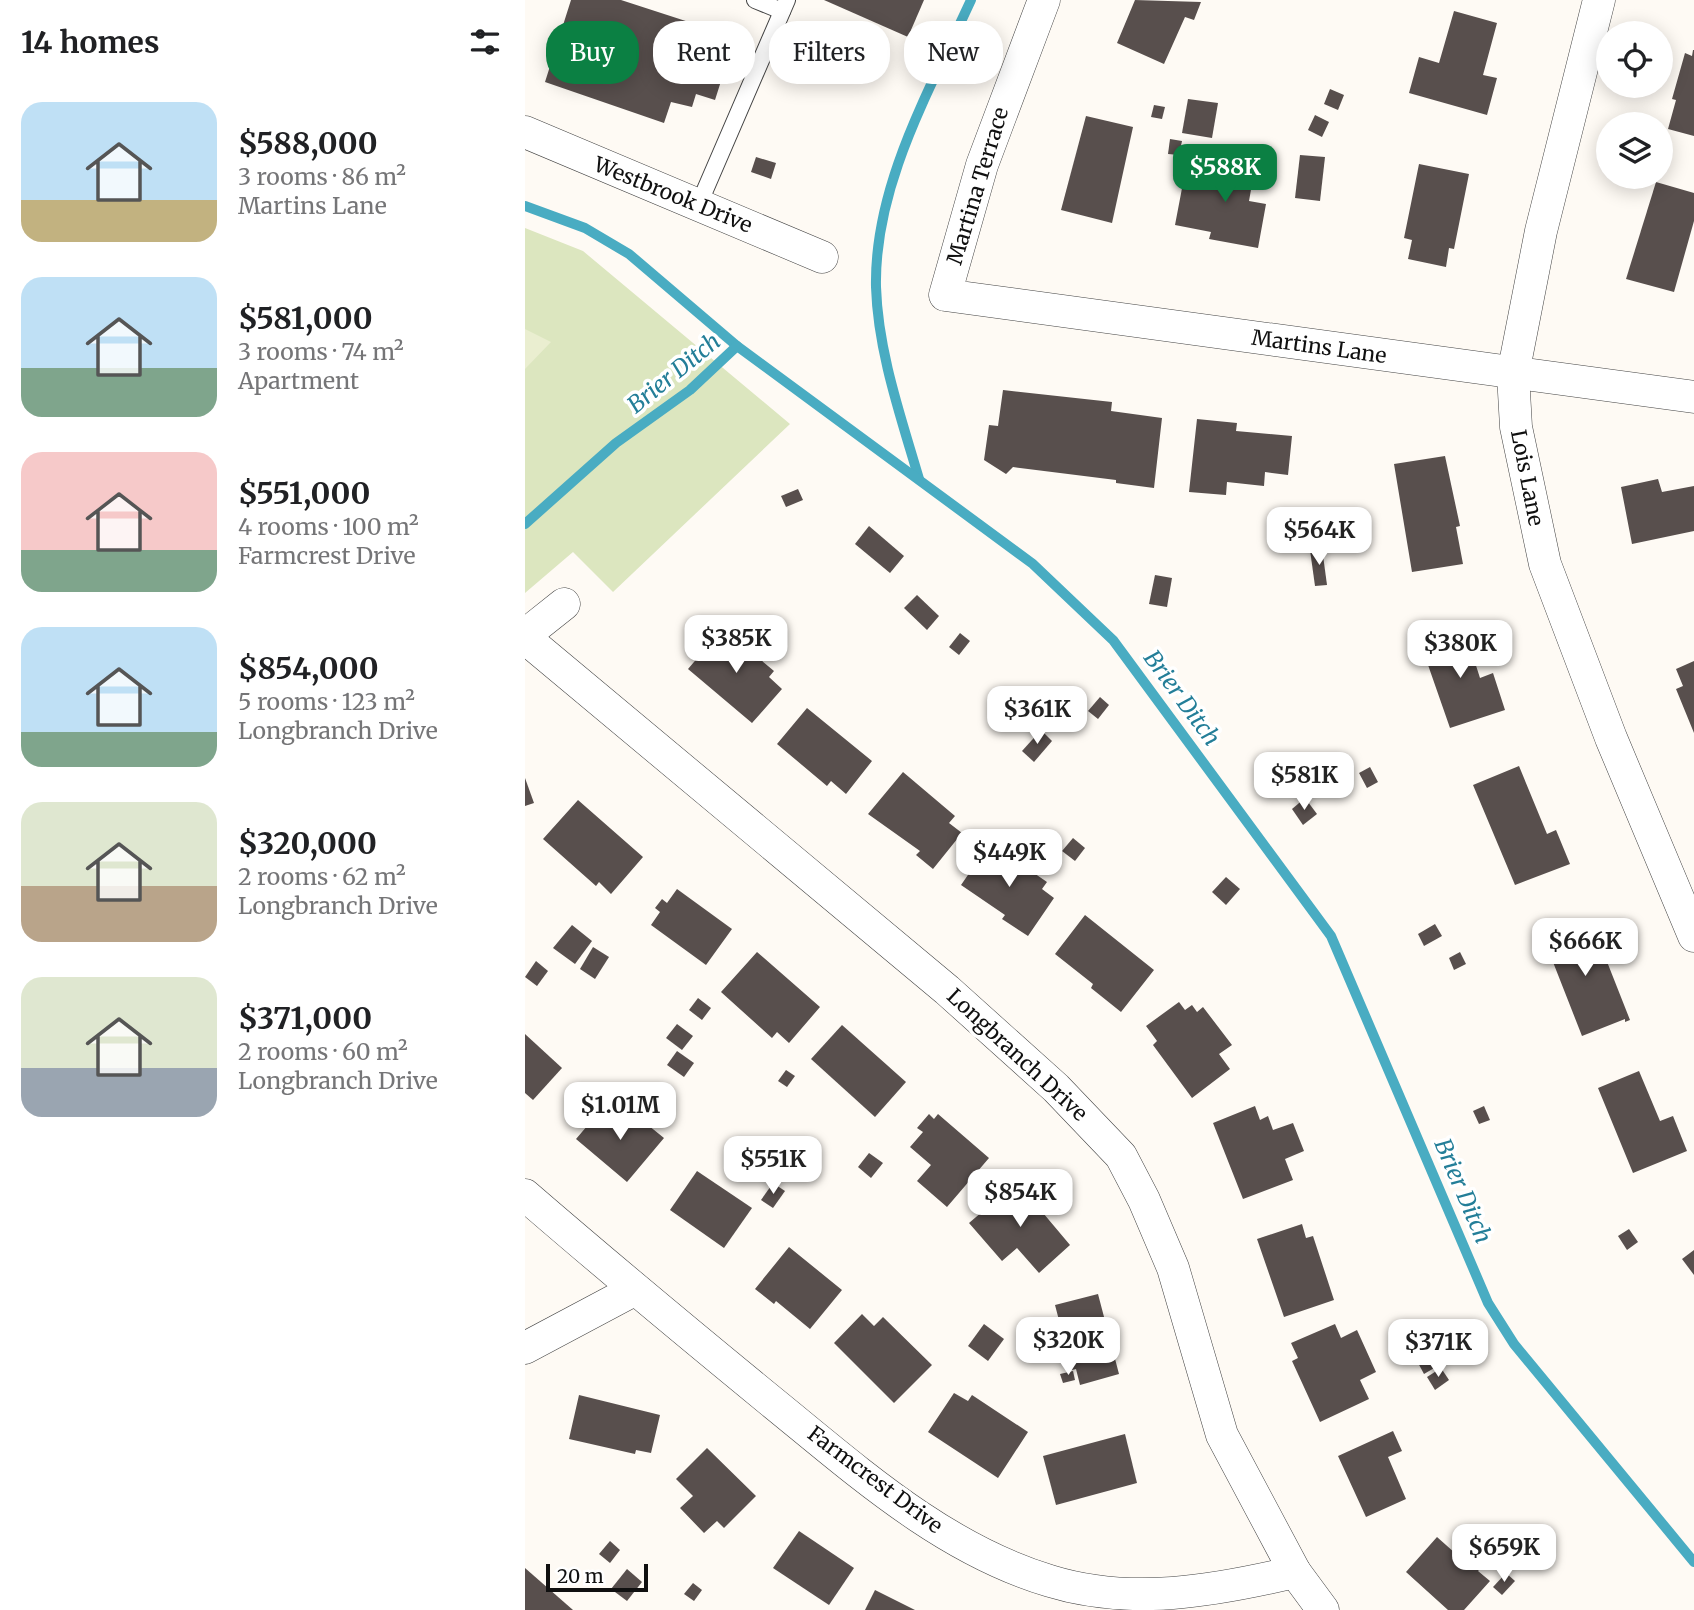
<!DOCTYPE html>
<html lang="en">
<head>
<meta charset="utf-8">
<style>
	:root { --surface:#fff; --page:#f6f6f6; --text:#202124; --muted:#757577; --accent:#0b8043 }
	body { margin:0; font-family:Merriweather,serif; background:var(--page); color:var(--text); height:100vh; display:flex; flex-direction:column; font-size:26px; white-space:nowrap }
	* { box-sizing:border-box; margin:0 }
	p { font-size:23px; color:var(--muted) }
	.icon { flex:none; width:38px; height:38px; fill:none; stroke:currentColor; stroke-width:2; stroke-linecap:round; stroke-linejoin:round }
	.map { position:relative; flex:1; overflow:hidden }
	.details { display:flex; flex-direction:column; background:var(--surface); width:525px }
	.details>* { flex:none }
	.top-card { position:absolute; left:21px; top:21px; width:665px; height:63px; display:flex; gap:14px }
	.buttons { position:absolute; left:1071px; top:21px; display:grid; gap:14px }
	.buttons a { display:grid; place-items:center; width:77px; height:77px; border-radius:50%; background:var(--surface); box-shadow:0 4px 18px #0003; font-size:35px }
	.scale { position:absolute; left:21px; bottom:18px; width:102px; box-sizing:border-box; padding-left:7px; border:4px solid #101010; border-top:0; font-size:19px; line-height:24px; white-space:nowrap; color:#101010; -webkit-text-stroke:5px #fff; paint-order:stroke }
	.price { position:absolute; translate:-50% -60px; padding:0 16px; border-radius:14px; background:#fff; color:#222; font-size:23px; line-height:46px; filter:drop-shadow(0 2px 4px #0008) }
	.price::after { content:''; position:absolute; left:50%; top:42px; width:21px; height:16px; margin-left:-10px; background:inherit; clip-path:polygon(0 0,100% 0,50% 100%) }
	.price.on { background:var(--accent); color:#fff }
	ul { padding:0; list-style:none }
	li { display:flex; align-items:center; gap:21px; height:175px; padding:0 21px }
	li span { display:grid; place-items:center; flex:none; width:196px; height:140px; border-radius:21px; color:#555 }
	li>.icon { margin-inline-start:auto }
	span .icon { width:84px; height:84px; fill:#fffc; stroke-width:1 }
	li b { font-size:30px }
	h2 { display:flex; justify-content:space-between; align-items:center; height:84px; padding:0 21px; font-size:30px }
	.chip { padding:0 24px; border-radius:28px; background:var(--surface); box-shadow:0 4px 18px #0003; font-size:24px; line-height:63px }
	.chip.on { background:var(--accent); color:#fff }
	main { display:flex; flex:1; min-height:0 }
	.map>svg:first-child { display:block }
	.green { fill:#dce6bf }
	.pitch { fill:#eaeed0 }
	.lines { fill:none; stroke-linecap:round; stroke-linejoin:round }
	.stream { stroke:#49acc2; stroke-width:10 }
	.building { fill:#584f4d }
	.lane-casing { stroke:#434343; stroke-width:18 }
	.street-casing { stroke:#434343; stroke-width:33 }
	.lane { stroke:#fff; stroke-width:16 }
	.street { stroke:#fff; stroke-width:32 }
	.labels { text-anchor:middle; stroke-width:7; stroke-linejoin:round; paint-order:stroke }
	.street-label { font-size:21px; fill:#101010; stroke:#fff }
	.water-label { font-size:23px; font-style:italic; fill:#237e98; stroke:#fff }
</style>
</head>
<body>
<main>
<section class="details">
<h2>14 homes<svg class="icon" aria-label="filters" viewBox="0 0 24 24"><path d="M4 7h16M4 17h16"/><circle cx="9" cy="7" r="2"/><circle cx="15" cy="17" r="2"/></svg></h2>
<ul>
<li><span style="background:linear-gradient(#bfe0f5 70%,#c2b280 0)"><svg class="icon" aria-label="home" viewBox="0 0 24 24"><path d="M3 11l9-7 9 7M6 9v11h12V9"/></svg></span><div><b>$588,000</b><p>3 rooms · 86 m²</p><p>Martins Lane</p></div></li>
<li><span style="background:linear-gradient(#bfe0f5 65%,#7fa58c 0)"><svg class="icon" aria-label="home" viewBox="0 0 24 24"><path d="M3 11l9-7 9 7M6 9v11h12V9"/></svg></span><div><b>$581,000</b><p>3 rooms · 74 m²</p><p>Apartment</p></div></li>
<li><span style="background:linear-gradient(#f6c9c9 70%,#7fa58c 0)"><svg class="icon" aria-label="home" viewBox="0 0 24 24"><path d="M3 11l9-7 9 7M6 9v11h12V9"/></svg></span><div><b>$551,000</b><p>4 rooms · 100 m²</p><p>Farmcrest Drive</p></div></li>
<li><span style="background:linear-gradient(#bfe0f5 75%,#7fa58c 0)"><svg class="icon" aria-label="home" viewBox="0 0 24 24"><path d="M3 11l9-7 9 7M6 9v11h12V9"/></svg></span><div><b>$854,000</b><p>5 rooms · 123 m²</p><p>Longbranch Drive</p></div></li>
<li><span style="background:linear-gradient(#dfe7d0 60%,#b9a48a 0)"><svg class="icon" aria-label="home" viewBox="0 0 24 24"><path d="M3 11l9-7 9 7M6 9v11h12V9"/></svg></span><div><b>$320,000</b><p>2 rooms · 62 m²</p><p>Longbranch Drive</p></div></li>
<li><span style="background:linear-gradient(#dfe7d0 65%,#9aa5b1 0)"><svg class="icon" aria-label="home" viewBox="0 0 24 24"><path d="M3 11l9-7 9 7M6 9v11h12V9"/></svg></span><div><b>$371,000</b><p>2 rooms · 60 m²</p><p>Longbranch Drive</p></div></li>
</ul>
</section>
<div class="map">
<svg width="1169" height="1610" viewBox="0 0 1169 1610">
	<rect width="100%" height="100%" fill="#fefaf4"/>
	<!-- green -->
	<path class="green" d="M 0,228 L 58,251 L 265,424 L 88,592 L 48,552 L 0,593 Z"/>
	<!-- pitch -->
	<path class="pitch" d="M 0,329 L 26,342 L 0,369 Z"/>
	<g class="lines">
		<!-- stream -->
		<g class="stream">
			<path d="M 0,206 L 60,228 L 104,254 L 212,346"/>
			<path d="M 394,479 C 376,417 353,352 351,287 C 349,185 405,90 446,0"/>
			<path d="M 0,524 L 91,443 L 165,390 L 212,346 L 508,564 L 588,640 L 806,936 L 963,1303 L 989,1344 L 1169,1562"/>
		</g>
	</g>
	<!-- building -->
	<g class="building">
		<path d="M 46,0 L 96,0 L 210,37 L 190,100 L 171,94 L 167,107 L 146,102 L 139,123 L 20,82 Z"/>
		<path d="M 299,0 L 399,0 L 383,37 Z"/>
		<path d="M 610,0 L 676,2 L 669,20 L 660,17 L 639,64 L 592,43 Z"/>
		<path d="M 929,11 L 972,23 L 958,75 L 972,78 L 962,115 L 884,93 L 894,57 L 914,63 Z"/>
		<path d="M 1168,50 L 1169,50 L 1169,136 L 1143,129 L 1151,100 L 1147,99 L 1160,53 L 1167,56 Z"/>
		<path d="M 805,89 L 819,95 L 813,110 L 799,104 Z"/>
		<path d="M 663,99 L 693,103 L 687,138 L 657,133 Z"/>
		<path d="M 629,105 L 640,107 L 637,119 L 626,117 Z"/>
		<path d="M 790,115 L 804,122 L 797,137 L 783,130 Z"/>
		<path d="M 561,116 L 608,127 L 587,223 L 536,210 Z"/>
		<path d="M 645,139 L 657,141 L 654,155 L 643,154 Z"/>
		<path d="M 697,150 L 732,156 L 724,201 L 741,204 L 733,248 L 684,239 L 686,232 L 650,225 L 658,183 L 690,189 Z"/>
		<path d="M 775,155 L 800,157 L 795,201 L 770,198 Z"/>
		<path d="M 231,157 L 251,163 L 246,179 L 226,172 Z"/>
		<path d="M 894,164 L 944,174 L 929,249 L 924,248 L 921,267 L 883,259 L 887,240 L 879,238 Z"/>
		<path d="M 1131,182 L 1169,193 L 1169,221 L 1149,292 L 1101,279 Z"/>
		<path d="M 478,390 L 587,402 L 586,411 L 637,418 L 629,488 L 591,483 L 591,480 L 488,467 L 481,474 L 459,460 L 464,425 L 473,426 Z"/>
		<path d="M 672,419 L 712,423 L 711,431 L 767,436 L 763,475 L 740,472 L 739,486 L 702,482 L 701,495 L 664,492 Z"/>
		<path d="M 920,456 L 935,526 L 931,527 L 938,564 L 887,572 L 869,464 Z"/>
		<path d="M 1133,479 L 1137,492 L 1169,486 L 1169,531 L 1107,544 L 1096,487 Z"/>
		<path d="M 273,489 L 278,500 L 261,507 L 256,496 Z"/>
		<path d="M 344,526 L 379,556 L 365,573 L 330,544 Z"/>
		<path d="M 797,548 L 802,585 L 790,586 L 785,550 Z"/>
		<path d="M 630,575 L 647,578 L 642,607 L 624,604 Z"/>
		<path d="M 392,595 L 414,616 L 402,630 L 379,608 Z"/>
		<path d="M 198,628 L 249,671 L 244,677 L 257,689 L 227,723 L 163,669 Z"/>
		<path d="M 939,628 L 955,678 L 968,673 L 980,710 L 925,728 L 895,642 Z"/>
		<path d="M 435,633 L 445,641 L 434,655 L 424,647 Z"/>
		<path d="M 1169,661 L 1169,733 L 1151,689 L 1158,686 L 1151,669 Z"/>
		<path d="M 575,697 L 584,705 L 573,719 L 563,711 Z"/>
		<path d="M 282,708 L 347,761 L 321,794 L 306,781 L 302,786 L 252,744 Z"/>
		<path d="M 516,730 L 527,741 L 509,762 L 497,751 Z"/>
		<path d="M 994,766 L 1022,834 L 1031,830 L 1045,864 L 990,885 L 948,785 Z"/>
		<path d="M 845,767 L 853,782 L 842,788 L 834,773 Z"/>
		<path d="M 378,772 L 430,816 L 424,823 L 437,833 L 408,869 L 391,855 L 395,851 L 343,814 Z"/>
		<path d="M 0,778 L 9,803 L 0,806 Z"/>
		<path d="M 780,798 L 792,814 L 778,825 L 767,809 Z"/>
		<path d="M 53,800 L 118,857 L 86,894 L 74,882 L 71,886 L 18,839 Z"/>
		<path d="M 548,838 L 560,848 L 550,861 L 537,851 Z"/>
		<path d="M 465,843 L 522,882 L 517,889 L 529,898 L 503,936 L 477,919 L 480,915 L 436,885 Z"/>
		<path d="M 701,877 L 715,889 L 701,905 L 687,892 Z"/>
		<path d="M 152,889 L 207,929 L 181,965 L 126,925 L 135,912 L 130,908 L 137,899 L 142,903 Z"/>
		<path d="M 560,915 L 629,970 L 596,1012 L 566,988 L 568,984 L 530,954 Z"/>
		<path d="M 1058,918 L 1071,951 L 1077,949 L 1105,1020 L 1100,1022 L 1100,1019 L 1057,1036 L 1017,934 Z"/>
		<path d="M 910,924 L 917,936 L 899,946 L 893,934 Z"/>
		<path d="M 47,925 L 67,941 L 50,964 L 28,948 Z"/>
		<path d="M 68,947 L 84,957 L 70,979 L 55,969 Z"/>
		<path d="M 232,952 L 295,1007 L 264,1043 L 252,1032 L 247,1038 L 196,992 Z"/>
		<path d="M 935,952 L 941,964 L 929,970 L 924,958 Z"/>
		<path d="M 11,961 L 23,971 L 12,986 L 0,977 Z"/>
		<path d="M 173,998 L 186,1008 L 177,1020 L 164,1010 Z"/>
		<path d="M 654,1002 L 660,1010 L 667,1005 L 672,1012 L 678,1007 L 707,1045 L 694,1054 L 705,1069 L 667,1098 L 628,1045 L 632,1041 L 621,1026 Z"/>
		<path d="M 152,1024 L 168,1036 L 157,1050 L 141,1038 Z"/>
		<path d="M 317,1025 L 381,1082 L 350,1117 L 286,1059 Z"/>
		<path d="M 0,1034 L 37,1068 L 8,1100 L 0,1093 Z"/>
		<path d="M 152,1051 L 169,1063 L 159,1077 L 142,1065 Z"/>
		<path d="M 261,1070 L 270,1076 L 262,1087 L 253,1081 Z"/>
		<path d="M 1114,1071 L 1135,1121 L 1148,1116 L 1162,1151 L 1108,1173 L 1073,1088 Z"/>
		<path d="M 80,1105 L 105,1126 L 113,1117 L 139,1138 L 102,1182 L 51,1139 Z"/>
		<path d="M 730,1106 L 735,1120 L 743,1116 L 748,1130 L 768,1123 L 779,1151 L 760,1159 L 768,1180 L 718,1199 L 688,1123 Z"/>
		<path d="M 959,1106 L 965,1120 L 954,1124 L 948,1111 Z"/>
		<path d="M 404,1114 L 409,1119 L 413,1114 L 464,1158 L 422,1207 L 392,1181 L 406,1165 L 385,1147 L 398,1132 L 392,1128 Z"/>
		<path d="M 344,1153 L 358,1163 L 346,1178 L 333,1167 Z"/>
		<path d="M 172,1171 L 227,1208 L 199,1248 L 145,1210 Z"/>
		<path d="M 492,1182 L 545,1245 L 514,1273 L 492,1248 L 477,1261 L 444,1223 Z"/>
		<path d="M 248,1183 L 260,1191 L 248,1208 L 236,1200 Z"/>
		<path d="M 777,1224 L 781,1238 L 788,1236 L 809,1300 L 759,1317 L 732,1239 Z"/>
		<path d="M 1104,1229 L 1113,1242 L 1102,1250 L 1093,1236 Z"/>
		<path d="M 264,1247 L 317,1290 L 285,1329 L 251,1301 L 249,1304 L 230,1289 Z"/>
		<path d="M 1169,1250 L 1169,1275 L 1157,1259 Z"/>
		<path d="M 573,1294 L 594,1374 L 555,1385 L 551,1369 L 547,1370 L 530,1305 Z"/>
		<path d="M 337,1314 L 349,1326 L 358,1317 L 407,1365 L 369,1403 L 309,1343 Z"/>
		<path d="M 459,1324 L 479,1339 L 463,1361 L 443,1346 Z"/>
		<path d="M 810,1324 L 816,1338 L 832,1330 L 851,1372 L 835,1380 L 844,1399 L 795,1422 L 767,1361 L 773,1358 L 766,1343 Z"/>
		<path d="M 909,1351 L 916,1364 L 899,1374 L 892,1361 Z"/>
		<path d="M 916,1368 L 924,1380 L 910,1390 L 902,1377 Z"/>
		<path d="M 548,1371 L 550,1380 L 538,1383 L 535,1374 Z"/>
		<path d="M 429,1393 L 443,1401 L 447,1395 L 503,1432 L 473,1478 L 403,1432 Z"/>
		<path d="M 54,1395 L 135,1415 L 126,1453 L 111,1450 L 110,1454 L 44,1439 Z"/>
		<path d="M 868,1431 L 877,1451 L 863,1457 L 881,1499 L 841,1517 L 813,1456 Z"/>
		<path d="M 600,1434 L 612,1483 L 531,1505 L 518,1456 Z"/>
		<path d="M 182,1448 L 231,1496 L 199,1528 L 192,1521 L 179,1533 L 155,1508 L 168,1496 L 151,1479 Z"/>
		<path d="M 274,1531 L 329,1568 L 304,1605 L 248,1568 Z"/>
		<path d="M 912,1537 L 930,1553 L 945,1537 L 966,1556 L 953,1571 L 965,1581 L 939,1610 L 923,1610 L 881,1572 Z"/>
		<path d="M 85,1541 L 95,1550 L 85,1563 L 74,1554 Z"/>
		<path d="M 0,1568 L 48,1610 L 0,1610 Z"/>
		<path d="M 102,1569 L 117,1582 L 102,1601 L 86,1589 Z"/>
		<path d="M 981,1573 L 990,1581 L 977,1595 L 968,1587 Z"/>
		<path d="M 168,1583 L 177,1590 L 169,1601 L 159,1594 Z"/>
		<path d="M 350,1590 L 390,1610 L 340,1610 Z"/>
	</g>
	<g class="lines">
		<defs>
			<g id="lane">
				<path d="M 230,0 L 257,11"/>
				<path d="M 174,204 L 262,0"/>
			</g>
			<g id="street">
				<path d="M 519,0 L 457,165 L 420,295 L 1169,397"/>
				<path d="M 1074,0 L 1016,231 L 988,374 L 991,427 L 1020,564 L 1086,738 L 1169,936"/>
				<path d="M 0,132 L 297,257"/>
				<path d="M 0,635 L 39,604"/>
				<path d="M 0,638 L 422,990 L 531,1088 L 596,1156 L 619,1200 L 648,1268 L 697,1435 L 770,1572 L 798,1610"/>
				<path d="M 0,1195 C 81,1265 164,1334 247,1402 C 332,1471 418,1549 525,1581 C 606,1606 689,1591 770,1572"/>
				<path d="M 0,1348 L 109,1290"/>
			</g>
		</defs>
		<!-- lane casing -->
		<use href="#lane" class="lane-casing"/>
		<!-- street casing -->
		<use href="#street" class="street-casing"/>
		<!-- lane -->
		<use href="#lane" class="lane"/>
		<!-- street -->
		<use href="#street" class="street"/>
	</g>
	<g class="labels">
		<!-- street labels -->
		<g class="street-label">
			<text transform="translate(453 186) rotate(-73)" y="7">Martina Terrace</text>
			<text transform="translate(148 195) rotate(22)" y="7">Westbrook Drive</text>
			<text transform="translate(794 347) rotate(8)" y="7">Martins Lane</text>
			<text transform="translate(1002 478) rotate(79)" y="7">Lois Lane</text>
			<text transform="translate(492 1055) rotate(43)" y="7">Longbranch Drive</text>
			<text transform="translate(350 1480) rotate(37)" y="7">Farmcrest Drive</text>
		</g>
		<!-- water labels -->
		<g class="water-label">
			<text transform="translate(149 373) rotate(-39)" y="8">Brier Ditch</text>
			<text transform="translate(657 698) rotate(54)" y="8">Brier Ditch</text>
			<text transform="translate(938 1191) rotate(67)" y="8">Brier Ditch</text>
		</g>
	</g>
</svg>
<div class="buttons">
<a><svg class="icon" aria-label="locate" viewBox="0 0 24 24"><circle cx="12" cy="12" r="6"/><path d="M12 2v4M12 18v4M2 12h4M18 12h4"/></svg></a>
<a><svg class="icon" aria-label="layers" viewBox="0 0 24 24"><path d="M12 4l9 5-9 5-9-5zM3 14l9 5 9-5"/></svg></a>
</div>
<div class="scale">20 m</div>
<b class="price on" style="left:700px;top:204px">$588K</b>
<b class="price" style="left:794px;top:567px">$564K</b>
<b class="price" style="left:211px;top:675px">$385K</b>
<b class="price" style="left:935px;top:680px">$380K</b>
<b class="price" style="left:512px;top:746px">$361K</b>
<b class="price" style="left:779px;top:812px">$581K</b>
<b class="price" style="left:484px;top:889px">$449K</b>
<b class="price" style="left:1060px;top:978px">$666K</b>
<b class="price" style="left:95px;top:1142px">$1.01M</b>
<b class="price" style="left:248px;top:1196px">$551K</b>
<b class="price" style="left:495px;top:1229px">$854K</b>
<b class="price" style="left:543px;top:1377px">$320K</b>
<b class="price" style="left:913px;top:1379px">$371K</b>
<b class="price" style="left:979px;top:1584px">$659K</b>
<div class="top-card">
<a class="chip on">Buy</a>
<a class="chip">Rent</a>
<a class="chip">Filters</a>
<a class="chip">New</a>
</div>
</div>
</main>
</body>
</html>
